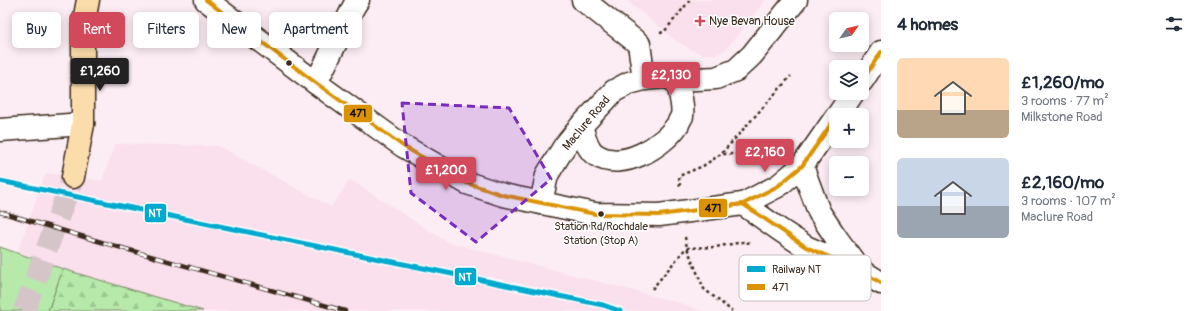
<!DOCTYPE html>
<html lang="en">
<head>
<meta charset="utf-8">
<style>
	:root { --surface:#fff; --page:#f2f2f3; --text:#1f2937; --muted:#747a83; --accent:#d1495b }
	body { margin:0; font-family:Pangolin,sans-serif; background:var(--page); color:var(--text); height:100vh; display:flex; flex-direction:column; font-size:15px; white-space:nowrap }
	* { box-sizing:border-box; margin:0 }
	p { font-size:13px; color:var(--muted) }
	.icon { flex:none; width:22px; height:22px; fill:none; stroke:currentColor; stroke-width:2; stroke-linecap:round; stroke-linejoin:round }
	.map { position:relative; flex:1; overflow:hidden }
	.panel { display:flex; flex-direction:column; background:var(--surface); width:320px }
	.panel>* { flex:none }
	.hud { position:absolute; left:12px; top:12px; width:380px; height:36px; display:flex; gap:8px }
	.needle { width:26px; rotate:56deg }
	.tools { position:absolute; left:829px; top:12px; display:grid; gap:8px }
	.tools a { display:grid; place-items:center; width:40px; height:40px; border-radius:6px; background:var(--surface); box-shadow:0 2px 10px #0003; font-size:20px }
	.price { position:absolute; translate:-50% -34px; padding:0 9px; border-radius:4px; background:var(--accent); color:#fff; font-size:13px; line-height:26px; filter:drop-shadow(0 1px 2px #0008) }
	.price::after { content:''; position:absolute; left:50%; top:24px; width:12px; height:9px; margin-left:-6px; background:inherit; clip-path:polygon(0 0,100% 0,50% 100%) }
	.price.current { background:#222; color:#fff }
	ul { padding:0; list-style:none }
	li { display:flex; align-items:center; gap:12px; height:100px; padding:0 16px }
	li span { display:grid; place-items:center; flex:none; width:112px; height:80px; border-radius:6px; color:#555 }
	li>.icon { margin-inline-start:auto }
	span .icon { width:48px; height:48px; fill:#fffc; stroke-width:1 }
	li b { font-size:17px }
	h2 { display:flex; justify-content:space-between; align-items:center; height:48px; padding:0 16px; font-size:17px }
	.chip { padding:0 14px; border-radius:6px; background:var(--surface); box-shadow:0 2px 10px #0003; font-size:14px; line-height:36px }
	.chip.current { background:var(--accent); color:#fff }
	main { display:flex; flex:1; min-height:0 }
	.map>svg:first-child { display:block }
	.built { fill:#fadfec }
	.green { fill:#b6e9aa; stroke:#788a64 }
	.forest { fill:url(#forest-firs); stroke:#788a64 }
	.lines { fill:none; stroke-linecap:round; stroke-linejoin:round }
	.major-tunnel { stroke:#d5c5c9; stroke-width:22; stroke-dasharray:22 11; stroke-linecap:butt }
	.minor-casing { stroke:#3b2a1e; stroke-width:25 }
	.major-casing { stroke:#3b2a1e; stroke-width:25 }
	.path { stroke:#3b2a1e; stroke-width:2.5; stroke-dasharray:3 3; stroke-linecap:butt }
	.minor { stroke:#fff; stroke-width:22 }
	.major { stroke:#fbddab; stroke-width:22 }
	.rail-casing { stroke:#3b2a1e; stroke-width:4.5 }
	.rail { stroke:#fff; stroke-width:3; stroke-dasharray:9; stroke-linecap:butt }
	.bus-1-casing { stroke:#fff; stroke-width:7 }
	.bus-1 { stroke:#db9304; stroke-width:4 }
	.rail-1-casing { stroke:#fff; stroke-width:8 }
	.rail-1 { stroke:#00a9ce; stroke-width:5 }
	.marked { fill:#7b2cbf; fill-opacity:0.2; stroke:#7b2cbf; stroke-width:3; stroke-dasharray:8 5; stroke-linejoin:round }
	.poi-dot { fill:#d1495b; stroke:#fff; stroke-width:1.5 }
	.bus-dot { fill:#3b2a1e; stroke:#fff; stroke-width:1.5 }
	.labels { text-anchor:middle; stroke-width:3; stroke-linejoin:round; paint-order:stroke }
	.bus-label { font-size:11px; fill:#3b2a1e; stroke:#fff }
	.poi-label { font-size:12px; fill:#3b2a1e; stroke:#fff; text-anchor:start }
	.street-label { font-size:12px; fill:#3b2a1e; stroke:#fff }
	.key { fill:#fff; stroke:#c4bfbc; stroke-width:1 }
	.key-label { font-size:11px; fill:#3b2a1e }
	.line-badge { stroke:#fff; stroke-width:1.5 }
	.badge-label { font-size:11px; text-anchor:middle; font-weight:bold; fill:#fff }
	.pale-badge-label { font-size:11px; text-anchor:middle; font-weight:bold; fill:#111 }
</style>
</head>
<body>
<main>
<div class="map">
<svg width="881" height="311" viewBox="0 0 881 311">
	<defs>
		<pattern id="forest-firs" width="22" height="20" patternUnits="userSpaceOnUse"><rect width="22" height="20" fill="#b6e9aa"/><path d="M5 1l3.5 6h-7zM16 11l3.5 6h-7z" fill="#9dc892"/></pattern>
	</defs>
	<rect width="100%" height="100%" fill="#fcecf4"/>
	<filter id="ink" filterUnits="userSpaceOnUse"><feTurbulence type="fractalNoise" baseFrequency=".025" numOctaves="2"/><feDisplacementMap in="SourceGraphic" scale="8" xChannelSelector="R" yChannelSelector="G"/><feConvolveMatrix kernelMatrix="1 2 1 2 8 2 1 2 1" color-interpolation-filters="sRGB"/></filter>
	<g filter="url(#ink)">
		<!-- built -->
		<g class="built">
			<path d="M 626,0 L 765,0 L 726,49 L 717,54 L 704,54 L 692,50 L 677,41 Z"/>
			<path d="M 115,144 L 218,146 L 331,207 L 350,180 L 447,242 L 676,302 L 702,311 L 0,311 L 0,302 L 46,173 L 102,181 Z"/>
		</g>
		<!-- green -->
		<path class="green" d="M 0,247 L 63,269 L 48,311 L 0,311 Z"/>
		<!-- forest -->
		<path class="forest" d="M 63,269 L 203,311 L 48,311 Z"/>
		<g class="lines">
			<!-- major-tunnel -->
			<path class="major-tunnel" d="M 24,311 L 73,177"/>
			<defs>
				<g id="minor">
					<path d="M 206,0 L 316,83 L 403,146 L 467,183 L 503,195 L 595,214 L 659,215 L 743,204 L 778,186 L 802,166 L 836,117"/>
					<path d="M 583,0 L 639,44 L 644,79"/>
					<path d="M 862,81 L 881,52"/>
					<path d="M 316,83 L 354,6 L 358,0"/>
					<path d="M 838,115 L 853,93"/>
					<path d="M 581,126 C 584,135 587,150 596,155 C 622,172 664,146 678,124 C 679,121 681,118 682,116 C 684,107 679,89 677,80"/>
					<path d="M 0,130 L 83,124"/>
					<path d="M 802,166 L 819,212 L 835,236 L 859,269"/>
					<path d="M 541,203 L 547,175 L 564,147 L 581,126 L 614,91 L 629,83 L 644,79 L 664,77 L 677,80 L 716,78 L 736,70 L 752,55 L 796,0"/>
					<path d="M 743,204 L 780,230 L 806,247 L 860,270 L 881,283"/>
				</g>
				<path id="major" d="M 73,177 L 83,124 L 83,27 L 88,0"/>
			</defs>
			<!-- minor casing -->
			<use href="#minor" class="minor-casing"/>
			<!-- major casing -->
			<use href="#major" class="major-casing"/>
			<!-- path -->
			<g class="path">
				<path d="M 660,33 L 664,32 L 690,0"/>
				<path d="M 722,153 L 791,76"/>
				<path d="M 680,186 L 679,176 L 703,166 L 721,154 L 742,154 L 767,158 L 768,161"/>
				<path d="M 685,237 L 687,248 L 704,289 L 732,311"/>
				<path d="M 687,248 L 715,247 L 743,242 L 752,243"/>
				<path d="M 652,289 L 686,248"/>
			</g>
			<!-- minor -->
			<use href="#minor" class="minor"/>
			<!-- major -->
			<use href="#major" class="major"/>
			<defs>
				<path id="rail" d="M 0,212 L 108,244 L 345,311"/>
			</defs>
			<!-- rail casing -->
			<use href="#rail" class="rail-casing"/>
			<!-- rail -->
			<use href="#rail" class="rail"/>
			<defs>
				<g id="bus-1">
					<path d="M 206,0 L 316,83 L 403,146 L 467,183 L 503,195 L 595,214 L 659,215 L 743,204 L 806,247 L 860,270 L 881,283"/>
					<path d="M 862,81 L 881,52"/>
					<path d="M 713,208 L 743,204 L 778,186 L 802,166 L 836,117"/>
				</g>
			</defs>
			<!-- bus-1 casing -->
			<use href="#bus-1" class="bus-1-casing"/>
			<!-- bus-1 -->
			<use href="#bus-1" class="bus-1"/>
			<defs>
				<path id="rail-1" d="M 0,181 L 603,305 L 620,311"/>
			</defs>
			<!-- rail-1 casing -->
			<use href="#rail-1" class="rail-1-casing"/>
			<!-- rail-1 -->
			<use href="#rail-1" class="rail-1"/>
		</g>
	</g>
	<!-- marked area -->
	<path class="marked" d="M 402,103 L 509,108 L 551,179 L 476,242 L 411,193 Z"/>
	<!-- markers -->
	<path class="poi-dot" d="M698 15h4v4h4v4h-4v4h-4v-4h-4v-4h4z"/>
	<g class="bus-dot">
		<circle cx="289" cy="63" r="3.5"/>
		<circle cx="601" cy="214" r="3.5"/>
	</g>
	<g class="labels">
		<!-- bus labels -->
		<g class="bus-label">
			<text x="601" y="230">Station Rd/Rochdale<tspan x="601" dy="14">Station (Stop A)</tspan></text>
		</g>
		<!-- poi labels -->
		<g class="poi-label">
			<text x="709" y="25">Nye Bevan House</text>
		</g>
		<!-- street labels -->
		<g class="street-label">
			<text transform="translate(586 123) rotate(-50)" y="4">Maclure Road</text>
		</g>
	</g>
	<!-- legend -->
	<rect x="739" y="255" width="132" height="46" rx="6" class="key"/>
	<rect x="747" y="266" width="18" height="6" fill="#00a9ce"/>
	<rect x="747" y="284" width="18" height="6" fill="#db9304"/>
	<g class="key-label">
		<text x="772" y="273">Railway NT</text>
		<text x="772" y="291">471</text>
	</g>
	<g class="line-badge">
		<rect x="343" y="104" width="30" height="19" rx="4" fill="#db9304"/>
		<rect x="698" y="198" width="30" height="20" rx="4" fill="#db9304"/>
		<rect x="144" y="203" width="23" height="20" rx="4" fill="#00a9ce"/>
		<rect x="454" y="267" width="23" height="19" rx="4" fill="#00a9ce"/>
	</g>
	<g class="badge-label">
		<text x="155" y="217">NT</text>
		<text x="465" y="281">NT</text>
	</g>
	<g class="pale-badge-label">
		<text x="358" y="117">471</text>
		<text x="713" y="212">471</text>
	</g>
</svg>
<div class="tools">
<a><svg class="needle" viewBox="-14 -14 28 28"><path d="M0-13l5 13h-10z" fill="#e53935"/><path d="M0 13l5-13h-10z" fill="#747a83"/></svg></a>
<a><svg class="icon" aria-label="layers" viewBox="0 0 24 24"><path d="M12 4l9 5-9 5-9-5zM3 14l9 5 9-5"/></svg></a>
<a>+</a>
<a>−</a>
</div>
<b class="price current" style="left:100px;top:92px">£1,260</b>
<b class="price" style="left:671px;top:96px">£2,130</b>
<b class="price" style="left:765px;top:173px">£2,160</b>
<b class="price" style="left:446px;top:191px">£1,200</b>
<div class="hud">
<a class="chip">Buy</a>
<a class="chip current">Rent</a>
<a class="chip">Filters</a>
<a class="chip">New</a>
<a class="chip">Apartment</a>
</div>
</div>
<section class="panel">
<h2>4 homes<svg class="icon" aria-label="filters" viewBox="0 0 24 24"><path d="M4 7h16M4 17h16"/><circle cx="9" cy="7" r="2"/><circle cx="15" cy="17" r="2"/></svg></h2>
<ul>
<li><span style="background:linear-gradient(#ffd9b3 65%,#b9a48a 0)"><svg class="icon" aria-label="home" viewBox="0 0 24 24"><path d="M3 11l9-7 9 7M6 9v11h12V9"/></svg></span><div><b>£1,260/mo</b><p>3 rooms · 77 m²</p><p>Milkstone Road</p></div></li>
<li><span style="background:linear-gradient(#c9d6e8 60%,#9aa5b1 0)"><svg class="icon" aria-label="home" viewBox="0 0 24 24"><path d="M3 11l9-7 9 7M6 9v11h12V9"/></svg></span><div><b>£2,160/mo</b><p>3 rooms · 107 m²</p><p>Maclure Road</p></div></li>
</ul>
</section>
</main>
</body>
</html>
